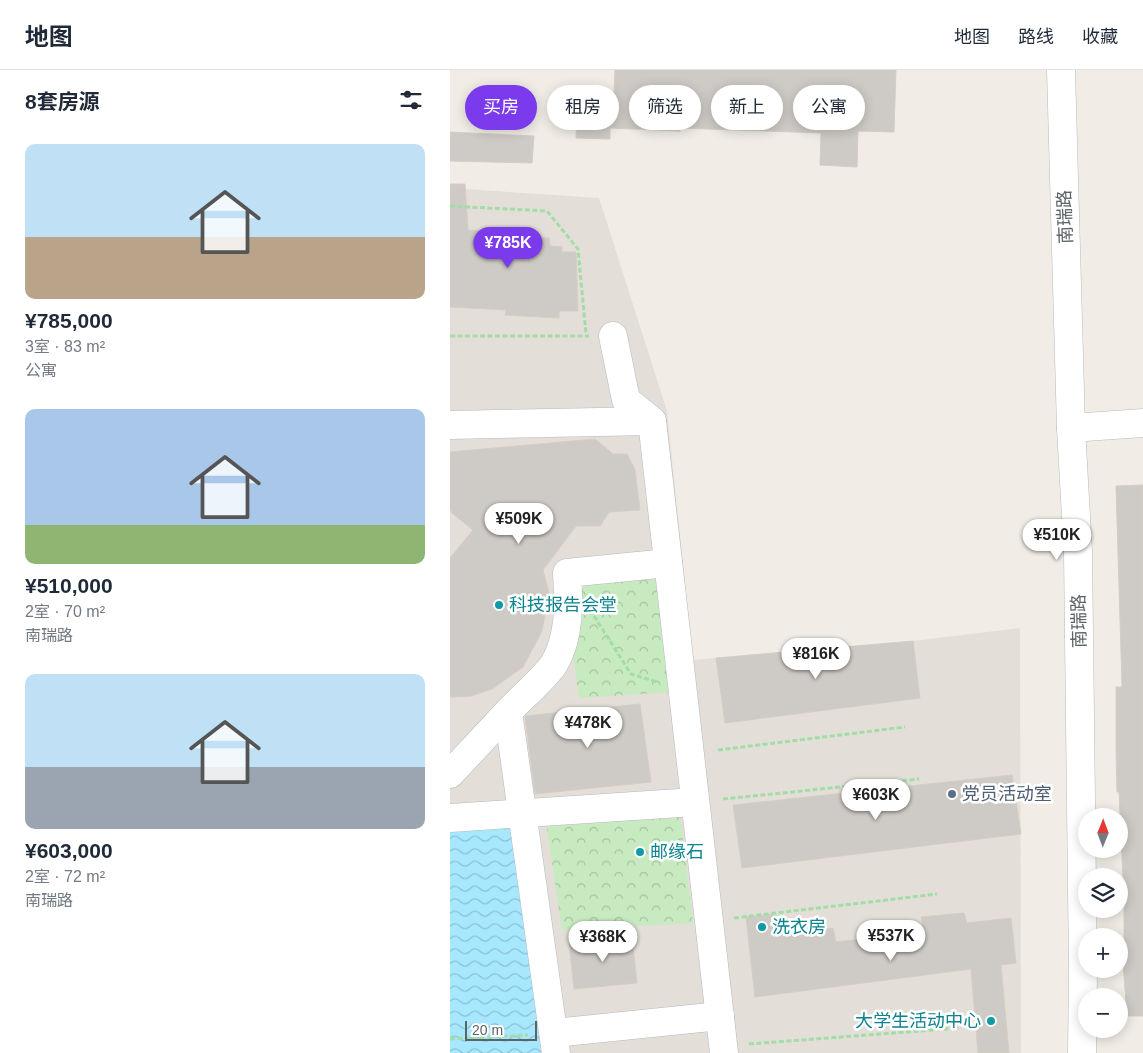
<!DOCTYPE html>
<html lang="zh">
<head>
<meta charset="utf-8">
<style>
	:root { --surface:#fff; --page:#f2f2f3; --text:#1f2937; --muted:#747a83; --line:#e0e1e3; --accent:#7c3aed }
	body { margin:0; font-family:Helvetica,"Noto Sans SC",sans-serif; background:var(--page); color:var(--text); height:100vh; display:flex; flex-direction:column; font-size:19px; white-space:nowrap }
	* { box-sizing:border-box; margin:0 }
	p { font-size:16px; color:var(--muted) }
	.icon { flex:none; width:28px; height:28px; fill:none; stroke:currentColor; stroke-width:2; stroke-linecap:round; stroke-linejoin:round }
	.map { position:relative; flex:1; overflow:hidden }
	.side { display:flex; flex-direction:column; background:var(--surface); width:450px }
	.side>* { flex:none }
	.banner { position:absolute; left:15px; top:15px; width:475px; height:45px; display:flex; gap:10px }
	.needle { width:32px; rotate:1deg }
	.tools { position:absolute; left:628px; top:738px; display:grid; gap:10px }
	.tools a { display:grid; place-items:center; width:50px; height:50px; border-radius:50%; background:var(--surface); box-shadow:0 2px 12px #0003; font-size:25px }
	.scale { position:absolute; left:15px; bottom:12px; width:72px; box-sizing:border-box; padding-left:5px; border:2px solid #5d6467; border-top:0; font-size:14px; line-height:18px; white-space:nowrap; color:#5d6467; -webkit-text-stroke:4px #fff; paint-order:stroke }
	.price { position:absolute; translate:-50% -42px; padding:0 11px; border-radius:18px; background:#fff; color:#222; font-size:16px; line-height:32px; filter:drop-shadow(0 1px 2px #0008) }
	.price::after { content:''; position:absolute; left:50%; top:30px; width:15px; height:11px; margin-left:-8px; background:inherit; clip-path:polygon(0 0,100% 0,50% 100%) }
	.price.current { background:var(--accent); color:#fff }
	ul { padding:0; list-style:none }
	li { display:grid; align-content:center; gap:10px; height:265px; padding:0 25px }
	li span { display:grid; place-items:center; height:155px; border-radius:10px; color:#555 }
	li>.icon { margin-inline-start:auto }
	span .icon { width:90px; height:90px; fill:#fffc; stroke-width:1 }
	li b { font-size:21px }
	h2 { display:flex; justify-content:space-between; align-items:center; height:60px; padding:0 25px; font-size:21px }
	.pill { padding:0 18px; border-radius:22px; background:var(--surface); box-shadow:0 2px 12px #0003; font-size:18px; line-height:45px }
	.pill.current { background:var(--accent); color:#fff }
	header { display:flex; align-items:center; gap:30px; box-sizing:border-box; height:70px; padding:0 25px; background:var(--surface); border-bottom:1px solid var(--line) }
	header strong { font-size:24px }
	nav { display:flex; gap:28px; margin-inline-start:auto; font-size:18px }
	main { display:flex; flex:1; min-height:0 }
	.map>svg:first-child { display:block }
	.education { fill:#e3ded7 }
	.park { fill:url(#park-crowns) }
	.water { fill:url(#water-waves) }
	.building { fill:#cecac5; stroke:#d6cdc3 }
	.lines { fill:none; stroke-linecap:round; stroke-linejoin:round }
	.minor-casing { stroke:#b6babd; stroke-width:29 }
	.path { stroke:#a2dda8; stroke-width:3; stroke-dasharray:5 2.5; stroke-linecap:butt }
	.minor { stroke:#fff; stroke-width:28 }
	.culture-dot { fill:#0f9aa8; stroke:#fff; stroke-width:2 }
	.service-dot { fill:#5c6f8a; stroke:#fff; stroke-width:2 }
	.labels { text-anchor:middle; stroke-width:5; stroke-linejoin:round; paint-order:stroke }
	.street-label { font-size:18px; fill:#5d6467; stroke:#fff }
	.culture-label { font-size:18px; fill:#0d838f; stroke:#fff; text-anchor:start }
	.service-label { font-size:18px; fill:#4e5e75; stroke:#fff; text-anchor:start }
</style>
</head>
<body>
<header>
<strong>地图</strong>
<nav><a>地图</a><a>路线</a><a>收藏</a></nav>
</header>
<main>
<section class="side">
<h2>8套房源<svg class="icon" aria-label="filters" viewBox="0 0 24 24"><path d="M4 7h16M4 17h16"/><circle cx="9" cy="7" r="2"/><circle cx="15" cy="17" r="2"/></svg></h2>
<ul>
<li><span style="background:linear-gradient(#bfe0f5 60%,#b9a48a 0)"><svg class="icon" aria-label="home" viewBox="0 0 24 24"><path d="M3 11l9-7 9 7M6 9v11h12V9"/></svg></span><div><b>¥785,000</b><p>3室 · 83 m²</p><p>公寓</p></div></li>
<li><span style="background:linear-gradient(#a9c7e8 75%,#8fb573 0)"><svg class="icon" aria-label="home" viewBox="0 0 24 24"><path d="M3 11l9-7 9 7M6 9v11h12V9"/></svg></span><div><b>¥510,000</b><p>2室 · 70 m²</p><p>南瑞路</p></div></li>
<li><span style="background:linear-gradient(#bfe0f5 60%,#9aa5b1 0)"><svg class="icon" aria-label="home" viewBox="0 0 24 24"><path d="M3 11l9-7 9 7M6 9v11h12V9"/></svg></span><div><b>¥603,000</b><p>2室 · 72 m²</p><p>南瑞路</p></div></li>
</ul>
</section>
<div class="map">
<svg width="693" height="983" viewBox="0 0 693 983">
	<defs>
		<pattern id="park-crowns" width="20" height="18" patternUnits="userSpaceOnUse" patternTransform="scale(1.25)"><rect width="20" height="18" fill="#c8eac1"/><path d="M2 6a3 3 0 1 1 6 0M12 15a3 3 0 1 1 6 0" fill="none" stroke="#a6c1a1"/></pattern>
		<pattern id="water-waves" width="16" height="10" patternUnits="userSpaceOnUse" patternTransform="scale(1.25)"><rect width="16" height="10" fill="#a8e8ff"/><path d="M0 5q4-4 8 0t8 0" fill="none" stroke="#8cc0d2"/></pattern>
	</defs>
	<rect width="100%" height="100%" fill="#f1ede6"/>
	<!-- education -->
	<path class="education" d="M 0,118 L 149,128 L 217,341 L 243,590 L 463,571 L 570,558 L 571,983 L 0,983 Z"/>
	<!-- park -->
	<g class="park">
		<path d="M 205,505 L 221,622 L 129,628 L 122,577 L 129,512 Z"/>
		<path d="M 230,743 L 243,853 L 112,860 L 96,752 Z"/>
	</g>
	<!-- water -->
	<path class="water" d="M 63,750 L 91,983 L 0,983 L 0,755 Z"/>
	<!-- building -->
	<g class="building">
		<path d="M 165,0 L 446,0 L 444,62 L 408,61 L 407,97 L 370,95 L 371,63 L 230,58 L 230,61 L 160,58 L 160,69 L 126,68 L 128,22 L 164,23 Z"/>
		<path d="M 0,62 L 84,66 L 82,93 L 0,91 Z"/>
		<path d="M 0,114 L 15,114 L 18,160 L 71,162 L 71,168 L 99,168 L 100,176 L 112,177 L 112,182 L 126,182 L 128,241 L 109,241 L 109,248 L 55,245 L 56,240 L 0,237 Z"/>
		<path d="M 145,369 L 163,384 L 177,384 L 185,400 L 190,440 L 159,442 L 150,456 L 126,456 L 93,500 L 101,530 L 96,540 L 92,561 L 73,597 L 42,619 L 21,626 L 0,627 L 0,488 L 23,460 L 2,443 L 0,438 L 0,382 Z"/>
		<path d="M 693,415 L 693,946 L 677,946 L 673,892 L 674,892 L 674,830 L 669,722 L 667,722 L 666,679 L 666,617 L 672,617 L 666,416 Z"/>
		<path d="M 463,571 L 470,628 L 275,653 L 266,588 Z"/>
		<path d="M 190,634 L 201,712 L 85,724 L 75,647 L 76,646 Z"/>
		<path d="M 562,705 L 571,764 L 292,798 L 283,735 Z"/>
		<path d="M 514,843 L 517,853 L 561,848 L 566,893 L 551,895 L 559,983 L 528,983 L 521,899 L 305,927 L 296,847 L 326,844 L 329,865 L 383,858 L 386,872 L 474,862 L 471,847 Z"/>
		<path d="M 182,867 L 187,913 L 124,919 L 119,873 Z"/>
	</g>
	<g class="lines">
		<defs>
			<g id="minor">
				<path d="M 611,0 L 621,358 L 628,482 L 633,901 L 632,983"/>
				<path d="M 163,266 L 176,330 L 202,351 L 274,983"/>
				<path d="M 0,355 L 202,351"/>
				<path d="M 621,358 L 693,353"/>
				<path d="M 0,704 L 58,642"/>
				<path d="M 0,748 L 245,732"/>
				<path d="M 104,963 L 270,946"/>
				<path d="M 106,983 L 58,642 C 72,627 93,610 104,594 C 120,567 119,533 117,503 L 218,493"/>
			</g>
		</defs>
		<!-- minor casing -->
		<use href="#minor" class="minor-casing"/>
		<!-- path -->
		<g class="path">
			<path d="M 0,136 L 97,141 L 128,179 L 136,264"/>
			<path d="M 0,266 L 139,266"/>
			<path d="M 144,546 L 181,604 L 207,612"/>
			<path d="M 268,680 L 455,657"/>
			<path d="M 273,729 L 469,709"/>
			<path d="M 284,848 L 487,824"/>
			<path d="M 0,969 L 78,965"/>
			<path d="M 299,974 L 509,958"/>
		</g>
		<!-- minor -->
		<use href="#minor" class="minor"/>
	</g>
	<!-- markers -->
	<g class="culture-dot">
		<circle cx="49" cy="535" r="5"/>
		<circle cx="190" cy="782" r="5"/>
		<circle cx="312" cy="857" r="5"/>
		<circle cx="541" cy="951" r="5"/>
	</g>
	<circle class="service-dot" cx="502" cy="724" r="5"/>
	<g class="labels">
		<!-- street labels -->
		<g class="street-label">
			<text transform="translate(615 147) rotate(-92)" y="6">南瑞路</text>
			<text transform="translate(629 551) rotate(-91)" y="6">南瑞路</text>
		</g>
		<!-- culture labels -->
		<g class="culture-label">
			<text x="59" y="541">科技报告会堂</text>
			<text x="200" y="788">邮缘石</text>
			<text x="322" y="863">洗衣房</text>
			<text x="531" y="957" text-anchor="end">大学生活动中心</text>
		</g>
		<!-- service labels -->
		<g class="service-label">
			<text x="512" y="730">党员活动室</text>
		</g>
	</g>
</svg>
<div class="tools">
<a><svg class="needle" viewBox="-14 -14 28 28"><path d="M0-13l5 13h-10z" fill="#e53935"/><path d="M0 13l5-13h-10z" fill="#747a83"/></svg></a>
<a><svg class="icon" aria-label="layers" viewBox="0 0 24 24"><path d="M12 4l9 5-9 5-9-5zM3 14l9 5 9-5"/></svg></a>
<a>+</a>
<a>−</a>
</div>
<div class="scale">20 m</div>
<b class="price current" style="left:58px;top:199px">¥785K</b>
<b class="price" style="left:69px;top:475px">¥509K</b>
<b class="price" style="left:607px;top:491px">¥510K</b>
<b class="price" style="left:366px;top:610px">¥816K</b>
<b class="price" style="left:138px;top:679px">¥478K</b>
<b class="price" style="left:426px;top:751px">¥603K</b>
<b class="price" style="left:441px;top:892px">¥537K</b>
<b class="price" style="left:153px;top:893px">¥368K</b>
<div class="banner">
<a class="pill current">买房</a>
<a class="pill">租房</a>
<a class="pill">筛选</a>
<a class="pill">新上</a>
<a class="pill">公寓</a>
</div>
</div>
</main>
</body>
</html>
